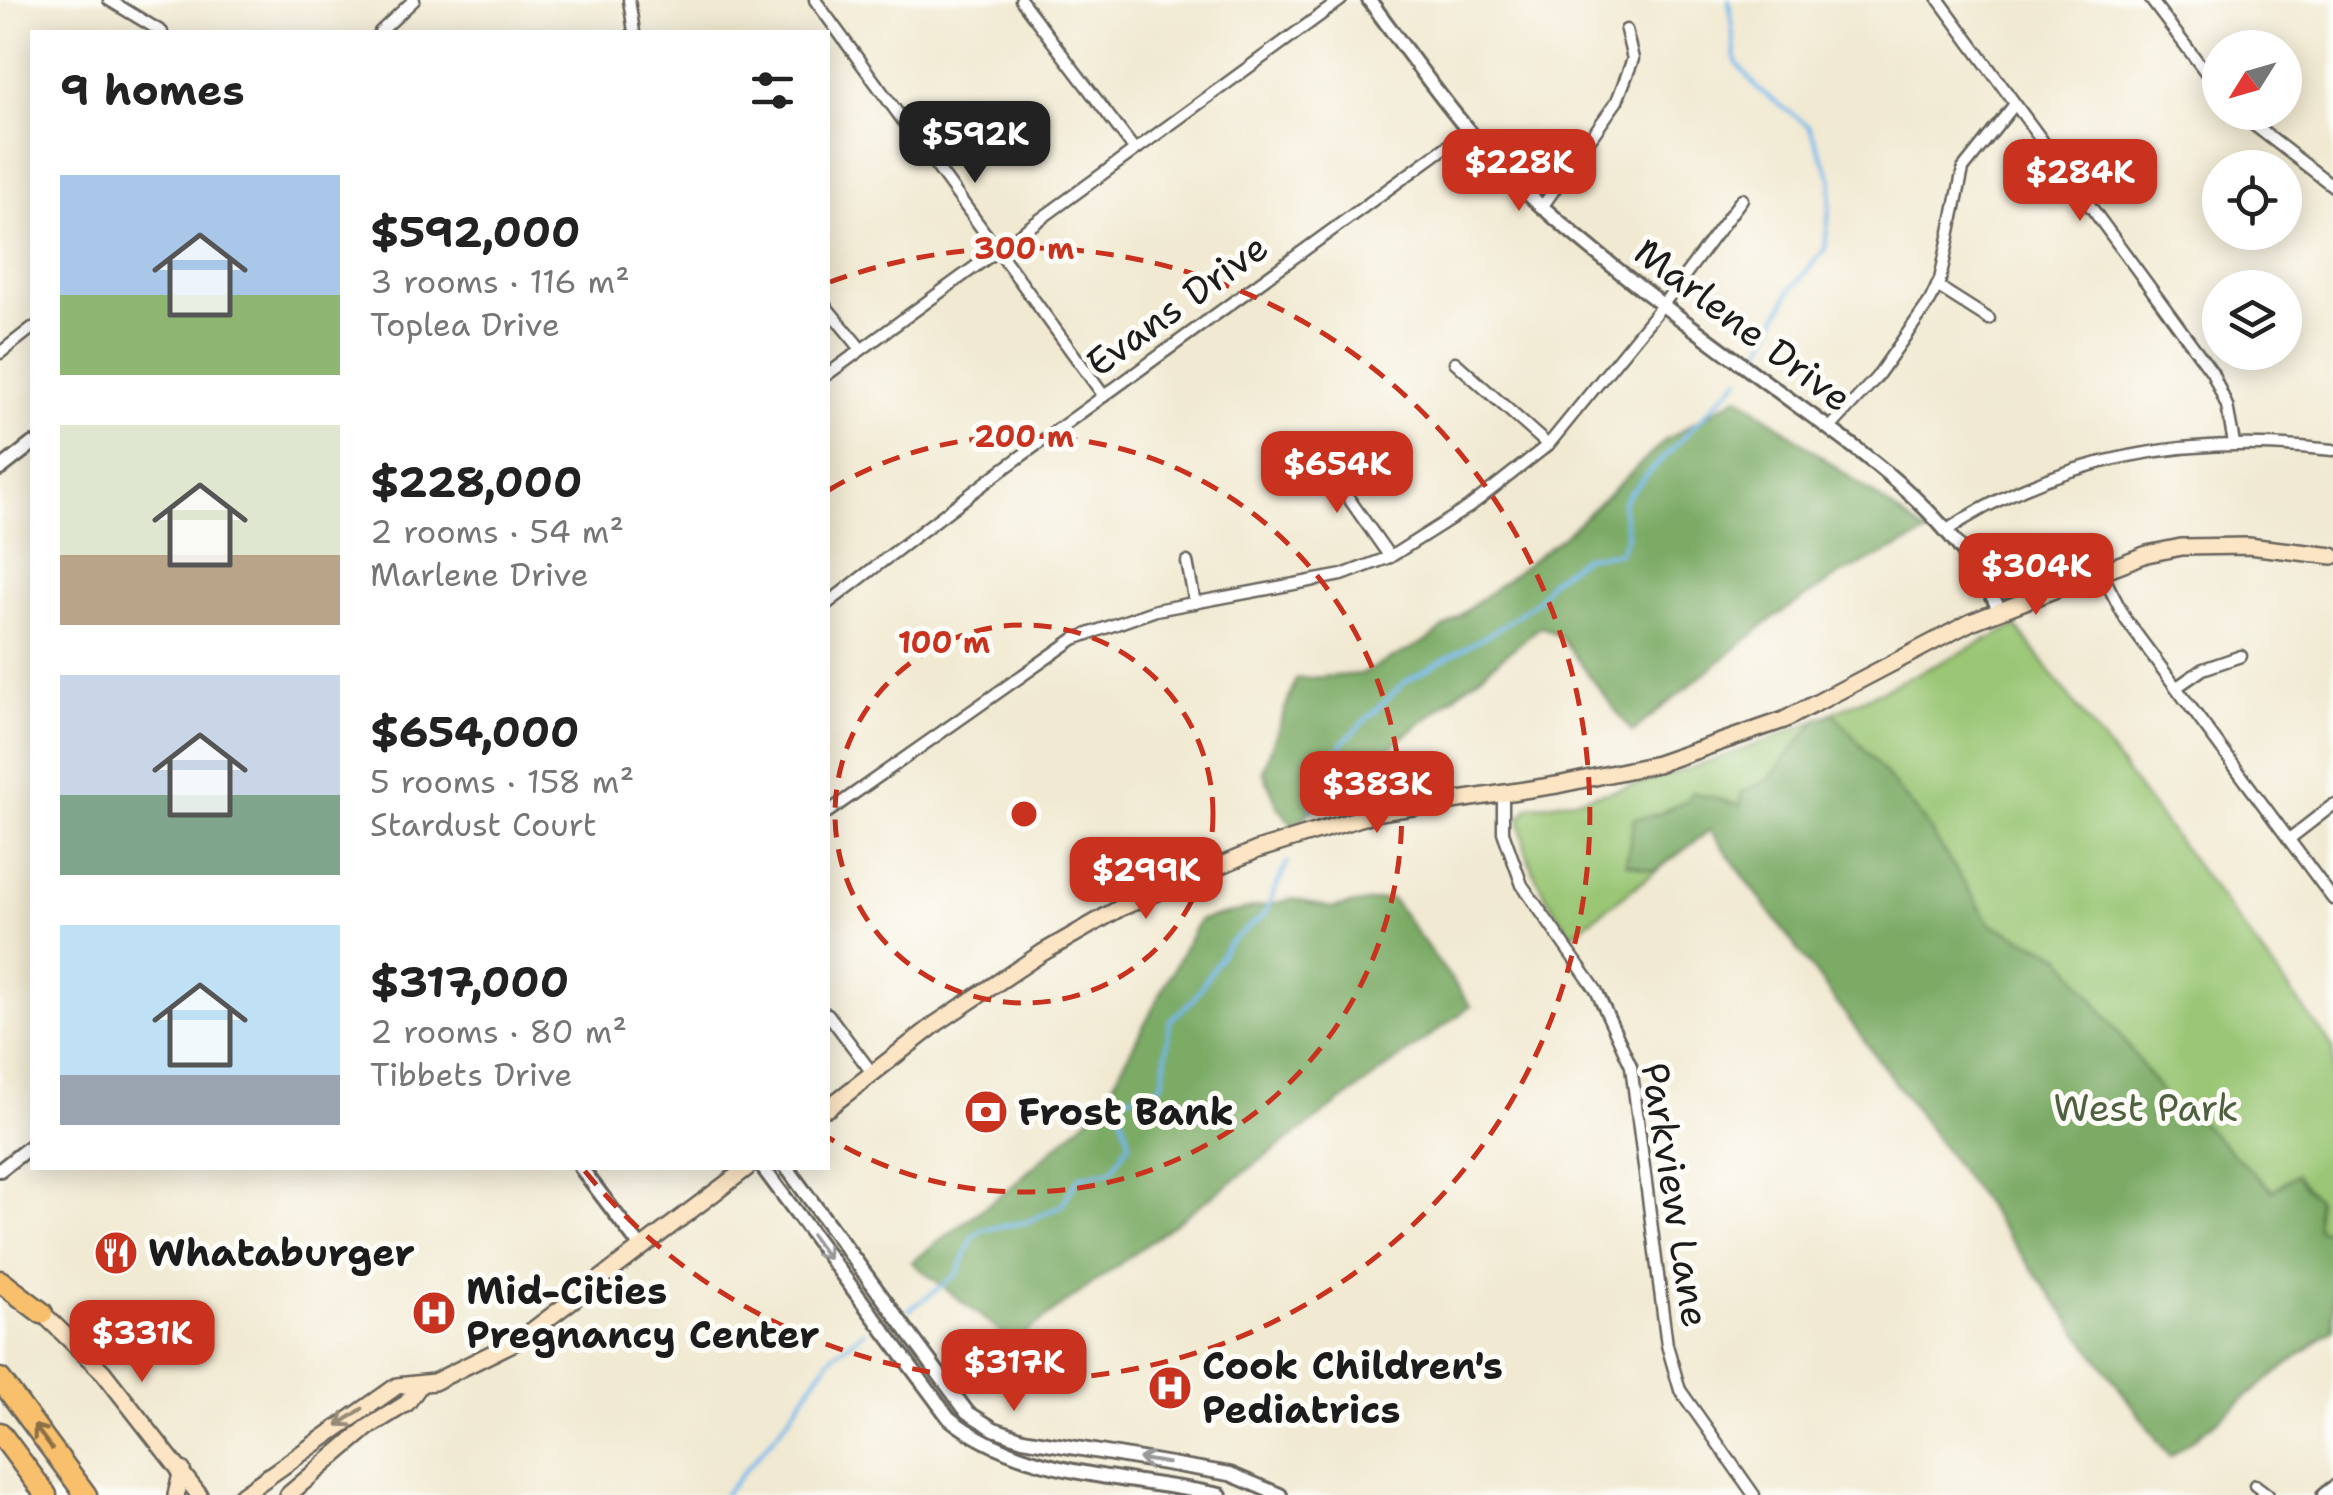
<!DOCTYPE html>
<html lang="en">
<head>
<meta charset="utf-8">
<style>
	:root { --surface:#fff; --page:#f6f6f6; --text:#222; --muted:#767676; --accent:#c8321e }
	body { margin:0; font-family:"Shantell Sans",sans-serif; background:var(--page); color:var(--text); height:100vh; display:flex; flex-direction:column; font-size:38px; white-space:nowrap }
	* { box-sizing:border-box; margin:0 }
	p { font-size:32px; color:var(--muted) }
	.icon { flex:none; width:55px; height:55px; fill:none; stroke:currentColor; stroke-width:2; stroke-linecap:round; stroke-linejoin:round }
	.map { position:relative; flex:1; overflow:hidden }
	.side { position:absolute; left:30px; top:30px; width:800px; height:1140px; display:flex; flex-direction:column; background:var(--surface); border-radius:0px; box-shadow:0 5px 25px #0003 }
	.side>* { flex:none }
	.needle { width:65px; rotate:233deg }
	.tools { position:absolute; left:2202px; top:30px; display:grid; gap:20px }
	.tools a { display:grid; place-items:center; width:100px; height:100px; border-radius:50%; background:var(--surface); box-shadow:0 5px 25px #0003; font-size:50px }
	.price { position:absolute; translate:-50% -85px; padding:0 22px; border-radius:20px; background:var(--accent); color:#fff; font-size:32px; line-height:65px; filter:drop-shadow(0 2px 5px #0008) }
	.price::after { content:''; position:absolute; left:50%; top:60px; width:30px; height:22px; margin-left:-15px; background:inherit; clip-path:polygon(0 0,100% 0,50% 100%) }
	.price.selected { background:#222; color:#fff }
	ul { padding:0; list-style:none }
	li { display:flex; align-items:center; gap:30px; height:250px; padding:0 30px }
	li span { display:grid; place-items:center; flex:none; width:280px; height:200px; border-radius:0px; color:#555 }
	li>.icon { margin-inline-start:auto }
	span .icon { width:120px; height:120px; fill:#fffc; stroke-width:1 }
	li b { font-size:42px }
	h2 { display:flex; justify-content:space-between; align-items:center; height:120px; padding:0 30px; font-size:42px }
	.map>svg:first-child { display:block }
	.green { fill:#9ac674; stroke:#5b7148; stroke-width:2.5 }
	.forest { fill:#7bab66; stroke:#4c6441; stroke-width:2.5 }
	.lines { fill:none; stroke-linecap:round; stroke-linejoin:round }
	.stream { stroke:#76b8eb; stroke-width:4 }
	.minor-casing { stroke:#67645b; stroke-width:15 }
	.tertiary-casing { stroke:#67645b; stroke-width:18 }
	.secondary-casing { stroke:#67645b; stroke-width:20 }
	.motorway-casing { stroke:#67645b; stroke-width:25 }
	.minor { stroke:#fff; stroke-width:10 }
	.tertiary { stroke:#fff; stroke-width:12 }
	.secondary { stroke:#fce5c4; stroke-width:15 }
	.motorway { stroke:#f8bf6c; stroke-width:20 }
	.oneway { stroke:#999 }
	.oneway2 { stroke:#978b78 }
	.oneway3 { stroke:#8a6e44 }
	.ring { fill:none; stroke:#c8321e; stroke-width:5; stroke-dasharray:18 12 }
	.labels { text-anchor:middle; stroke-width:10; stroke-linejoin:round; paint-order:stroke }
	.street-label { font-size:38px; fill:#1c1c1c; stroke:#fdfcf7 }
	.park-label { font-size:38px; fill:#4e603f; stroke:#fdfcf7 }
	.poi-label { font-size:38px; font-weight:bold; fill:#1c1c1c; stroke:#fdfcf7; text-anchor:start }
	.centre { fill:#c8321e; stroke:#fdfcf7; stroke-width:5 }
	.ring-label { font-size:30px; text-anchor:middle; font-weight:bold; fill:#c8321e; stroke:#fdfcf7; stroke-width:10; stroke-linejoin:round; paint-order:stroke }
</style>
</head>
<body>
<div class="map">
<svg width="2333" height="1495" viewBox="0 0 2333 1495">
	<rect width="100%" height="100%" fill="#fdfcf7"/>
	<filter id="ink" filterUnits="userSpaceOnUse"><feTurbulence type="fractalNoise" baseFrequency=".01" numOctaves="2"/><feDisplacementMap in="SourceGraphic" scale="20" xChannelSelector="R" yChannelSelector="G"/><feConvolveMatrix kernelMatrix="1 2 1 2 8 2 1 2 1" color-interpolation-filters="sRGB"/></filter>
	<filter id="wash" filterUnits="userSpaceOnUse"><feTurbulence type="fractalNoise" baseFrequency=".0048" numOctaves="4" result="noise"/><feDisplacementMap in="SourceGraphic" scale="40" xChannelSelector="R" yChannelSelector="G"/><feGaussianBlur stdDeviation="2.25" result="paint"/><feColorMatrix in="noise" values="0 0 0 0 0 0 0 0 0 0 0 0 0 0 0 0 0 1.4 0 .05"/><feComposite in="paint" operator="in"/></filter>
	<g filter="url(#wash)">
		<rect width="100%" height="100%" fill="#f1e9d1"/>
		<!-- green -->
		<path class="green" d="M 2016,626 L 2333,1048 L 2333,1329 L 2170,1457 L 1710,830 L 1572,935 C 1545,897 1524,865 1520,818 L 1529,807 C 1703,782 1858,702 2016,626 Z"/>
		<!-- forest -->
		<g class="forest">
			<path d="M 1739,396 L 1927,534 L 1843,573 L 1773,618 L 1632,732 L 1562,639 L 1541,626 L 1293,826 L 1278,806 L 1263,771 L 1296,679 L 1361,674 L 1428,640 L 1567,533 L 1667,439 Z"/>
			<path d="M 1834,713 L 1922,818 L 1991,924 L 2061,955 L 2178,1114 L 2186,1109 L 2273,1191 L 2295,1175 L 2317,1200 L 2317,1229 L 2333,1233 L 2333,1329 L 2170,1457 L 1710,830 L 1655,871 L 1626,863 L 1634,819 L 1658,814 L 1687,801 L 1691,792 L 1740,805 L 1742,792 L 1768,780 L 1818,719 Z"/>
			<path d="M 1391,898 L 1471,1006 L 1013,1342 L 912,1262 L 1011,1187 L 1102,1105 L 1199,920 L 1293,899 L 1331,908 Z"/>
		</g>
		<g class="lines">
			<!-- stream -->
			<g class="stream">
				<path d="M 1729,0 L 1736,62 L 1758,89 L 1809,126 L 1832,180 L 1825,249 L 1789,292 L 1757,360"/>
				<path d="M 1311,809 L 1327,766 L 1345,740 L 1405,682 L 1503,626 L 1537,601 L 1550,581 L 1584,557 L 1619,553 L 1627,536 L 1622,505 L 1627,496 L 1740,378"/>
				<path d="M 909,1310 L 957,1275 L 973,1237 L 981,1230 L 1027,1222 L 1062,1205 L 1079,1177 L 1112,1170 L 1130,1141 L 1118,1106 L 1123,1097 L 1156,1090 L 1163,1082 L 1170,1020 L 1193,1000 L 1228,944 L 1264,915 L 1287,863"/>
				<path d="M 724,1495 L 782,1427 L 832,1356 L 865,1331"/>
			</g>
		</g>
	</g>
	<g filter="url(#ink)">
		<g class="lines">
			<defs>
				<g id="minor">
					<path d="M 109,0 L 162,32"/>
					<path d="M 629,0 L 634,32"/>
					<path d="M 815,0 L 1104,396"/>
					<path d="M 1021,0 L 1134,149"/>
					<path d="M 1939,0 L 2212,372 L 2227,406 L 2234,443"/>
					<path d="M 2151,0 L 2220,91"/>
					<path d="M 380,32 L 414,0"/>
					<path d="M 2237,112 L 2333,186"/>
					<path d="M 1542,207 L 1617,101 L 1633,59 L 1626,30"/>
					<path d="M 1937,286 L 1989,319"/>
					<path d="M 828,309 L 861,349"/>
					<path d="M 0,353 L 32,328"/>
					<path d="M 1455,362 L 1548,445"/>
					<path d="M 828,374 L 1341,0"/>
					<path d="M 1829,429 L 1876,378 L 1930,301 L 1940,280 L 1963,169 L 2015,104"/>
					<path d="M 1316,452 L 1390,557"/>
					<path d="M 1947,530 C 2064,453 2196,434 2333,450"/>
					<path d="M 1187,562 L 1195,603"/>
					<path d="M 2100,570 L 2126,620 L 2333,899"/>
					<path d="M 828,603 L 998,473 L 1468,131"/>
					<path d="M 2177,687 L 2203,669 L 2241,656"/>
					<path d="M 1503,791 L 1503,832 L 1522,885 L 1596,990 L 1631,1066 L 1667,1345 L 1680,1390 L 1754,1495"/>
					<path d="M 828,812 L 1074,639 L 1156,610 L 1342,575 L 1390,557 L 1469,507 L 1548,445 L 1664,303 L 1742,199"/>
					<path d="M 2289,839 L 2333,805"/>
					<path d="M 828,1014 L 873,1074"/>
					<path d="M 2255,1485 L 2268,1495"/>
				</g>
				<g id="tertiary">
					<path d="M 1369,0 C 1422,71 1472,145 1539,204 C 1611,268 1690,326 1767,383 C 1856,449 1949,507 1999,609"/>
					<path d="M 0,469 L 32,444"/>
					<path d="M 581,1168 L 640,1246"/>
					<path d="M 763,1168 L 949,1418 C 1024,1478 1129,1476 1220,1495"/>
					<path d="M 787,1168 L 967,1412 L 994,1429 L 1023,1439 L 1230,1474 L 1280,1495"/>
					<path d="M 0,1170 L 32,1145"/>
					<path d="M 2324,1495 L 2333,1488"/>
				</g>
				<g id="secondary">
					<path d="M 828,1108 L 937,1023 L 1042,953 L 1120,908 L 1257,850 L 1380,812 L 1557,785 L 1657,764 L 1784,720 L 1971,622 L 2147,554 L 2181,547 L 2248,546 L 2333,556"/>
					<path d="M 35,1306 L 103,1372 L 199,1495"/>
					<path d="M 176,1495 L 182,1470"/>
					<path d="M 242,1495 L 397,1386 L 434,1382 L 521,1339 L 747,1168"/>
					<path d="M 288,1495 L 367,1428 L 407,1403 L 420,1385"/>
				</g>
				<g id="motorway">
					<path d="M 0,1281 L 42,1313"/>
					<path d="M 0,1379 L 86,1495"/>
					<path d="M 0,1433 L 46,1495"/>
				</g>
			</defs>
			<!-- minor casing -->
			<use href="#minor" class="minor-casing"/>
			<!-- tertiary casing -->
			<use href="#tertiary" class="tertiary-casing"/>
			<!-- secondary casing -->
			<use href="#secondary" class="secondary-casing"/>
			<!-- motorway casing -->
			<use href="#motorway" class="motorway-casing"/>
			<!-- minor -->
			<use href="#minor" class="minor"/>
			<!-- tertiary -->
			<use href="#tertiary" class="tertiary"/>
			<!-- secondary -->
			<use href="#secondary" class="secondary"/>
			<!-- motorway -->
			<use href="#motorway" class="motorway"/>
		</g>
		<!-- one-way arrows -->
		<defs><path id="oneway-shaft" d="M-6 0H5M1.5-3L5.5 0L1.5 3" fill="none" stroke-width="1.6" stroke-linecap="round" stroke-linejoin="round" transform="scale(2.5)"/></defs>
		<g class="oneway">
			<use href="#oneway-shaft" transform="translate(820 1247) rotate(54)"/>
			<use href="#oneway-shaft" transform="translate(1153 1461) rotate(-171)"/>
		</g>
		<use class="oneway2" href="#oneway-shaft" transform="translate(350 1417) rotate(146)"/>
		<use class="oneway3" href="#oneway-shaft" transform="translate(43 1437) rotate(-127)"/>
	</g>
	<!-- distance rings -->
	<g class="ring">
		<circle cx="1024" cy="814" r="189"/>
		<path d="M829 490A378 378 0 1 1 829 1138"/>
		<path d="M830 282A566 566 0 1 1 584 1170"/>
	</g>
	<!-- icons -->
	<defs>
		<symbol id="bank-disc" viewBox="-11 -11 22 22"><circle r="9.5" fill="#c8321e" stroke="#fdfcf7"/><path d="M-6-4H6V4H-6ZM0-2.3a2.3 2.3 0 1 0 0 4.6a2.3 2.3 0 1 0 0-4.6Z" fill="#fff"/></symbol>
		<symbol id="restaurant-disc" viewBox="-11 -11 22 22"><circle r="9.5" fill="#c8321e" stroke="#fdfcf7"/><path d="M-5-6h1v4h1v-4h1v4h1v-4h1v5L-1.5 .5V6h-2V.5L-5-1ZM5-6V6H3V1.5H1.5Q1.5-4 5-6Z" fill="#fff"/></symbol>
		<symbol id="hospital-disc" viewBox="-11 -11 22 22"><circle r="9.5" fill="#c8321e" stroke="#fdfcf7"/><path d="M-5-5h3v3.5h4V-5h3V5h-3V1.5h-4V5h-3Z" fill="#fff"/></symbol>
	</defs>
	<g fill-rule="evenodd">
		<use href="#bank-disc" x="961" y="1087" width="50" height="50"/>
		<use href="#restaurant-disc" x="91" y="1228" width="50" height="50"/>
		<use href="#hospital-disc" x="409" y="1288" width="50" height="50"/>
		<use href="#hospital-disc" x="1145" y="1363" width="50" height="50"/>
	</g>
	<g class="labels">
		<!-- street labels -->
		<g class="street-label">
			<text transform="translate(1177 305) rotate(-36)" y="13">Evans Drive</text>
			<text transform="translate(1743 325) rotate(37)" y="13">Marlene Drive</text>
			<text transform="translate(1675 1195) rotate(81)" y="13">Parkview Lane</text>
		</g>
		<!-- park labels -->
		<g class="park-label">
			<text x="2146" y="1121">West Park</text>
		</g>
		<!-- poi labels -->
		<g class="poi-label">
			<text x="1018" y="1125">Frost Bank</text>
			<text x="148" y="1266">Whataburger</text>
			<text x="466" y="1304">Mid-Cities<tspan x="466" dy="44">Pregnancy Center</tspan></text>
			<text x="1202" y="1379">Cook Children's<tspan x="1202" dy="44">Pediatrics</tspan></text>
		</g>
	</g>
	<circle cx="1024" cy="814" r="15" class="centre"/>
	<g class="ring-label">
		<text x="1024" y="259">300 m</text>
		<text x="1024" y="447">200 m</text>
		<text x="944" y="653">100 m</text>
	</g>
</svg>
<div class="tools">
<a><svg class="needle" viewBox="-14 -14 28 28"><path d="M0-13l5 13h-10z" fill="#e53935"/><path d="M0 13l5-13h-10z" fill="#767676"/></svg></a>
<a><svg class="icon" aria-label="locate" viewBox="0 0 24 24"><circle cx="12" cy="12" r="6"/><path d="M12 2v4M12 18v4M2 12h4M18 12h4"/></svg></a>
<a><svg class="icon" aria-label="layers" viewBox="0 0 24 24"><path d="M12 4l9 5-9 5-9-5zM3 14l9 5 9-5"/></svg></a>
</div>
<b class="price selected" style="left:975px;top:186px">$592K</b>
<b class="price" style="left:1519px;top:214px">$228K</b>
<b class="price" style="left:2080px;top:224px">$284K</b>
<b class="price" style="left:1337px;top:516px">$654K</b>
<b class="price" style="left:2036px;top:618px">$304K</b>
<b class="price" style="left:1377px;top:836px">$383K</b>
<b class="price" style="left:1146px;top:922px">$299K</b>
<b class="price" style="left:142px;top:1385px">$331K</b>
<b class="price" style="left:1014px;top:1414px">$317K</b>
<section class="side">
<h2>9 homes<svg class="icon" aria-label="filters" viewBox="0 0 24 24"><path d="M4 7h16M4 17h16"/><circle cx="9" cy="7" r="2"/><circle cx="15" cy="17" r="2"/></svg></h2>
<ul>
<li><span style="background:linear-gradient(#a9c7e8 60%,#8fb573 0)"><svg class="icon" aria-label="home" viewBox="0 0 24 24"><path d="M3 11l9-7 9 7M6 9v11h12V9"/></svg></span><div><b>$592,000</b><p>3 rooms · 116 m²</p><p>Toplea Drive</p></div></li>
<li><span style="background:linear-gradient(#dfe7d0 65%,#b9a48a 0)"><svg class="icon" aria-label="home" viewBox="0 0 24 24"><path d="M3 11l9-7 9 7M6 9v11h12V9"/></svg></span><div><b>$228,000</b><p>2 rooms · 54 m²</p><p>Marlene Drive</p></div></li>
<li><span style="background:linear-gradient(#c9d6e8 60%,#7fa58c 0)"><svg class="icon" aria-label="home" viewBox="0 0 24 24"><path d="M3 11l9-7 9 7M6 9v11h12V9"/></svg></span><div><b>$654,000</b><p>5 rooms · 158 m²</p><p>Stardust Court</p></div></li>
<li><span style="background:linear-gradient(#bfe0f5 75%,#9aa5b1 0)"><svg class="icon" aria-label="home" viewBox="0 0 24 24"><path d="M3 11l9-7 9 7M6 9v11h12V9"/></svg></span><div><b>$317,000</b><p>2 rooms · 80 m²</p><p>Tibbets Drive</p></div></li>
</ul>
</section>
</div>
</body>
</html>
